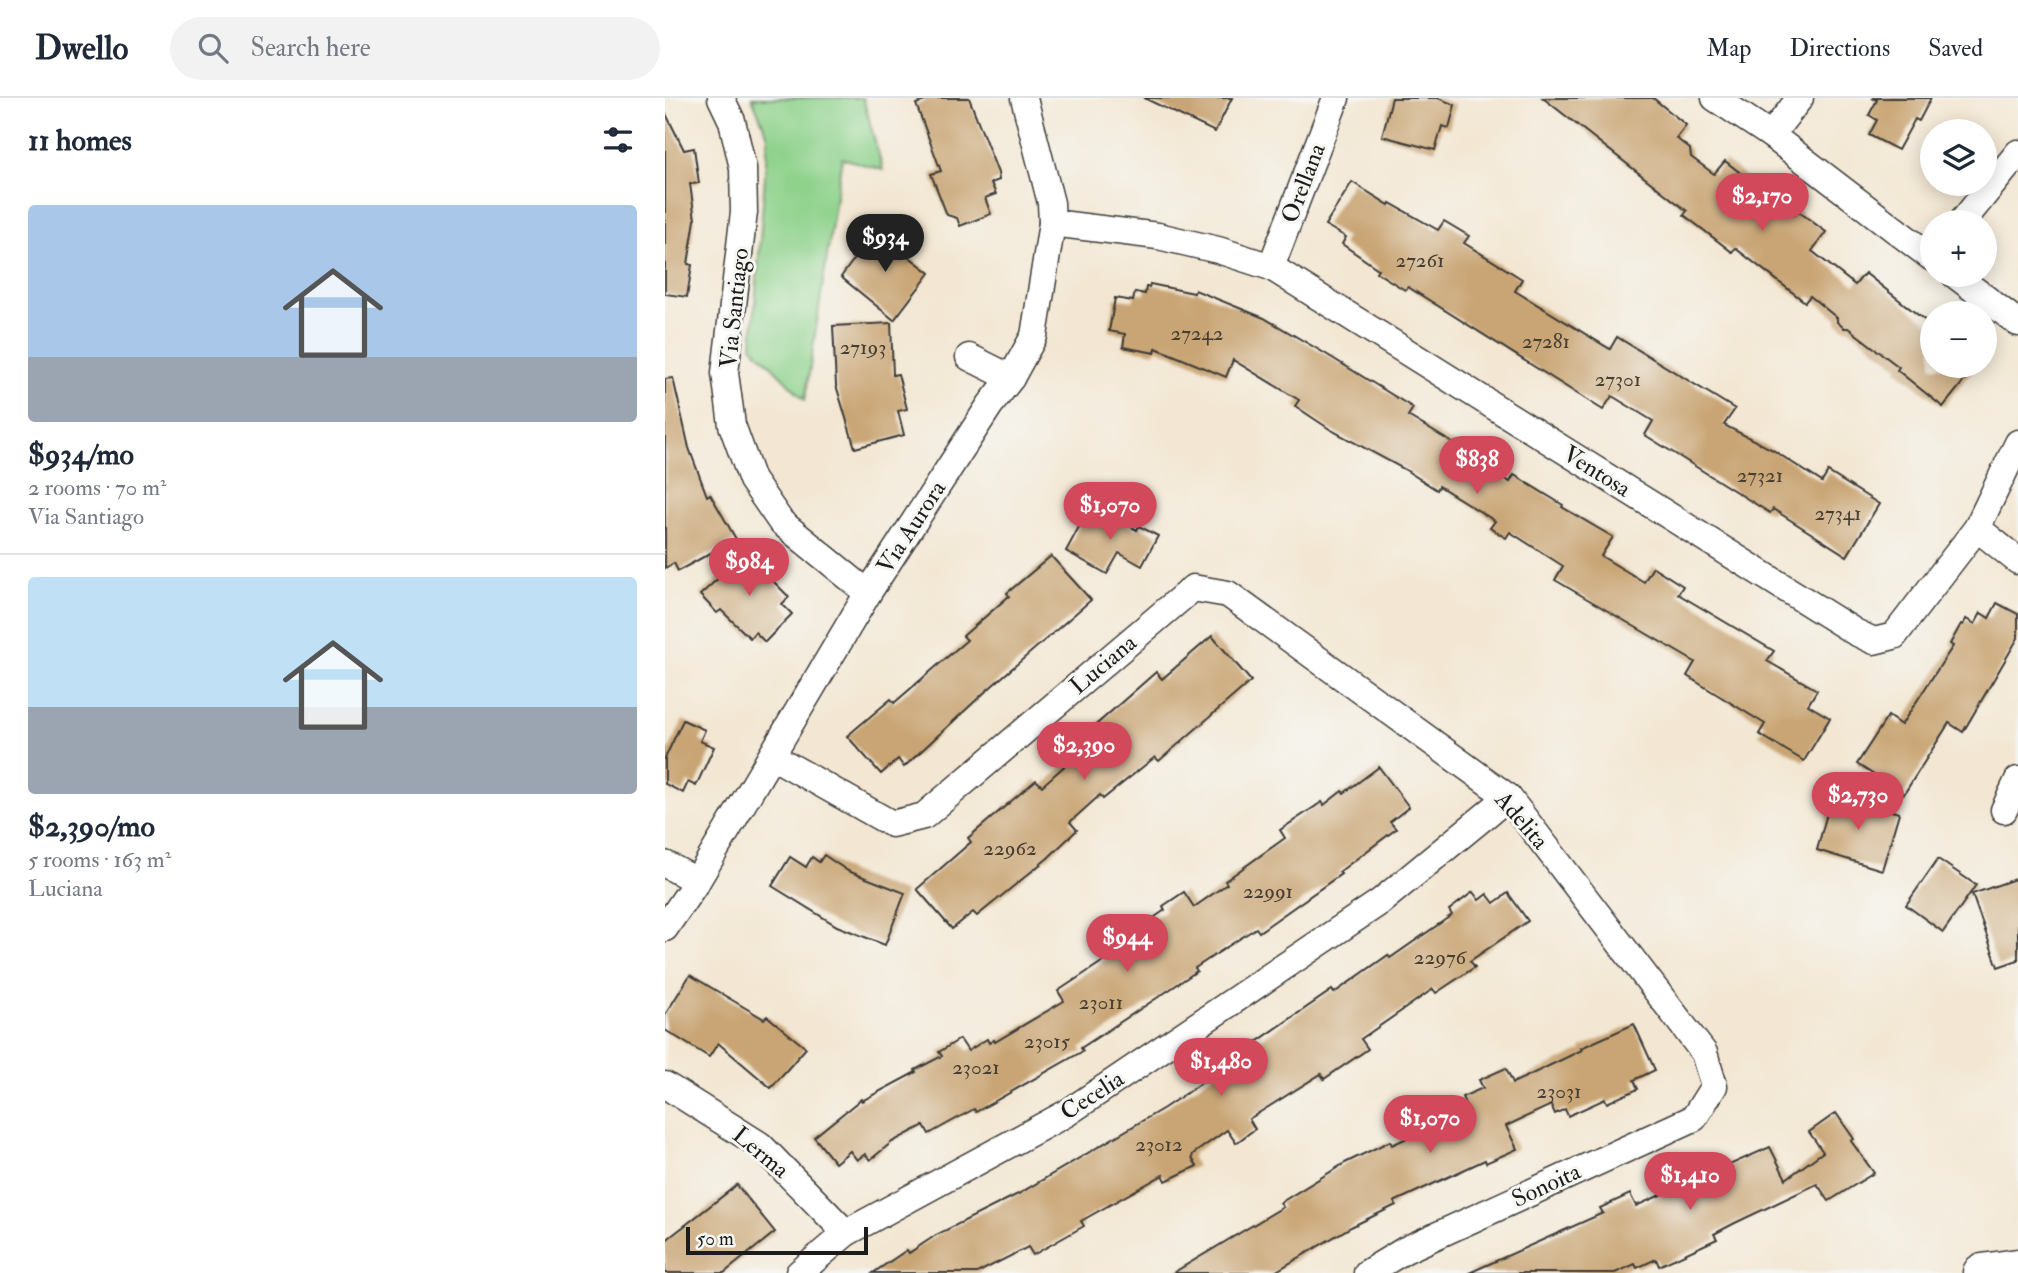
<!DOCTYPE html>
<html lang="en">
<head>
<meta charset="utf-8">
<style>
	:root { --surface:#fff; --page:#f2f2f3; --text:#1f2937; --muted:#747a83; --line:#e0e1e3; --accent:#d1495b }
	body { margin:0; font-family:"IM FELL Double Pica",serif; background:var(--page); color:var(--text); height:100vh; display:flex; flex-direction:column; font-size:26px; white-space:nowrap }
	* { box-sizing:border-box; margin:0 }
	p { font-size:23px; color:var(--muted) }
	.icon { flex:none; width:38px; height:38px; fill:none; stroke:currentColor; stroke-width:2; stroke-linecap:round; stroke-linejoin:round }
	.map { position:relative; flex:1; overflow:hidden }
	.side { display:flex; flex-direction:column; background:var(--surface); width:665px }
	.side>* { flex:none }
	.buttons { position:absolute; left:1255px; top:21px; display:grid; gap:14px }
	.buttons a { display:grid; place-items:center; width:77px; height:77px; border-radius:50%; background:var(--surface); box-shadow:0 4px 18px #0003; font-size:35px }
	.scale { position:absolute; left:21px; bottom:18px; width:182px; box-sizing:border-box; padding-left:7px; border:4px solid #1c1c1c; border-top:0; font-size:19px; line-height:24px; white-space:nowrap; color:#1c1c1c; -webkit-text-stroke:5px #f6f6f2; paint-order:stroke }
	.price { position:absolute; translate:-50% -60px; padding:0 16px; border-radius:24px; background:var(--accent); color:#fff; font-size:23px; line-height:46px; filter:drop-shadow(0 2px 4px #0008) }
	.price::after { content:''; position:absolute; left:50%; top:42px; width:21px; height:16px; margin-left:-10px; background:inherit; clip-path:polygon(0 0,100% 0,50% 100%) }
	.price.current { background:#222; color:#fff }
	ul { padding:0; list-style:none }
	li { display:grid; align-content:center; gap:14px; height:371px; padding:0 28px }
	li+li { border-top:2px solid var(--line) }
	li span { display:grid; place-items:center; height:217px; border-radius:7px; color:#555 }
	li>.icon { margin-inline-start:auto }
	span .icon { width:126px; height:126px; fill:#fffc; stroke-width:1 }
	li b { font-size:30px }
	h2 { display:flex; justify-content:space-between; align-items:center; height:84px; padding:0 28px; font-size:30px }
	header { display:flex; align-items:center; gap:42px; box-sizing:border-box; height:98px; padding:0 35px; background:var(--surface); border-bottom:2px solid var(--line) }
	header strong { font-size:33px }
	nav { display:flex; gap:38px; margin-inline-start:auto; font-size:24px }
	.search { width:490px; height:63px; background:var(--page); display:flex; align-items:center; gap:18px; box-sizing:border-box; padding:0 24px; border-radius:38px; color:var(--muted); font-size:26px }
	main { display:flex; flex:1; min-height:0 }
	.map>svg:first-child { display:block }
	.green { fill:#8ed28b; stroke:#557754; stroke-width:2 }
	.building { fill:#c9a575 }
	.lines { fill:none; stroke-linecap:round; stroke-linejoin:round }
	.street-casing { stroke:#3c3a37; stroke-width:29 }
	.primary-casing { stroke:#3c3a37; stroke-width:41 }
	.street { stroke:#fff; stroke-width:26 }
	.primary { stroke:#fff; stroke-width:38 }
	.labels { text-anchor:middle; stroke-width:6; stroke-linejoin:round; paint-order:stroke }
	.number-label { font-size:21px; fill:#473e32 }
	.street-label { font-size:24px; fill:#1c1c1c; stroke:#f6f6f2 }
</style>
</head>
<body>
<header>
<strong>Dwello</strong>
<div class="search"><svg class="icon" aria-label="search" viewBox="0 0 24 24"><circle cx="10" cy="10" r="6"/><path d="M15 15l6 6"/></svg>Search here</div>
<nav><a>Map</a><a>Directions</a><a>Saved</a></nav>
</header>
<main>
<section class="side">
<h2>11 homes<svg class="icon" aria-label="filters" viewBox="0 0 24 24"><path d="M4 7h16M4 17h16"/><circle cx="9" cy="7" r="2"/><circle cx="15" cy="17" r="2"/></svg></h2>
<ul>
<li><span style="background:linear-gradient(#a9c7e8 70%,#9aa5b1 0)"><svg class="icon" aria-label="home" viewBox="0 0 24 24"><path d="M3 11l9-7 9 7M6 9v11h12V9"/></svg></span><div><b>$934/mo</b><p>2 rooms · 70 m²</p><p>Via Santiago</p></div></li>
<li><span style="background:linear-gradient(#bfe0f5 60%,#9aa5b1 0)"><svg class="icon" aria-label="home" viewBox="0 0 24 24"><path d="M3 11l9-7 9 7M6 9v11h12V9"/></svg></span><div><b>$2,390/mo</b><p>5 rooms · 163 m²</p><p>Luciana</p></div></li>
</ul>
</section>
<div class="map">
<svg width="1353" height="1175" viewBox="0 0 1353 1175">
	<rect width="100%" height="100%" fill="#f6f6f2"/>
	<filter id="ink" filterUnits="userSpaceOnUse"><feTurbulence type="fractalNoise" baseFrequency=".0143" numOctaves="2"/><feDisplacementMap in="SourceGraphic" scale="14" xChannelSelector="R" yChannelSelector="G"/><feConvolveMatrix kernelMatrix="1 2 1 2 8 2 1 2 1" color-interpolation-filters="sRGB"/></filter>
	<filter id="wash" filterUnits="userSpaceOnUse"><feTurbulence type="fractalNoise" baseFrequency=".00686" numOctaves="4" result="noise"/><feDisplacementMap in="SourceGraphic" scale="28" xChannelSelector="R" yChannelSelector="G"/><feGaussianBlur stdDeviation="1.57" result="paint"/><feColorMatrix in="noise" values="0 0 0 0 0 0 0 0 0 0 0 0 0 0 0 0 0 1.4 0 .05"/><feComposite in="paint" operator="in"/></filter>
	<g filter="url(#wash)">
		<rect width="100%" height="100%" fill="#f3e7d3"/>
		<!-- green -->
		<path class="green" d="M 87,0 L 198,0 L 218,72 L 177,60 L 140,302 L 87,248 L 103,38 Z"/>
		<g id="blocks">
			<!-- building -->
			<g class="building">
				<path d="M 269,0 L 304,0 L 333,75 L 334,82 L 326,85 L 331,96 L 320,100 L 326,116 L 295,128 L 292,120 L 282,117 L 266,76 L 276,73 L 251,6 Z"/>
				<path d="M 479,0 L 567,0 L 550,34 Z"/>
				<path d="M 727,0 L 773,0 L 790,7 L 784,30 L 777,28 L 770,52 L 717,38 Z"/>
				<path d="M 878,0 L 988,0 L 1021,27 L 1011,40 L 1025,51 L 1026,59 L 1049,76 L 1060,63 L 1129,117 L 1133,113 L 1161,134 L 1147,153 L 1190,187 L 1200,175 L 1267,228 L 1267,268 L 1311,268 L 1278,309 L 1232,272 L 1234,269 L 1183,230 L 1179,230 L 1172,224 L 1172,220 L 1145,198 L 1140,204 L 1070,150 L 1067,154 L 1019,117 L 1022,113 Z"/>
				<path d="M 1207,0 L 1266,0 L 1254,23 L 1250,21 L 1233,52 L 1204,37 L 1212,22 L 1204,17 L 1212,2 Z"/>
				<path d="M 0,14 L 19,52 L 29,50 L 34,85 L 25,86 L 30,122 L 23,166 L 27,167 L 22,199 L 0,196 Z"/>
				<path d="M 687,84 L 724,107 L 725,105 L 773,132 L 779,123 L 804,138 L 799,145 L 857,181 L 850,193 L 945,251 L 952,239 L 1070,311 L 1059,327 L 1108,352 L 1157,384 L 1163,374 L 1214,406 L 1182,458 L 1108,411 L 1105,415 L 980,337 L 988,323 L 947,298 L 938,312 L 743,189 L 740,192 L 711,174 L 713,171 L 677,146 L 681,139 L 660,127 Z"/>
				<path d="M 208,131 L 265,175 L 229,222 L 176,179 L 189,161 L 186,159 Z"/>
				<path d="M 485,186 L 529,195 L 530,192 L 599,220 L 661,256 L 742,306 L 748,310 L 743,318 L 814,361 L 812,364 L 845,384 L 849,377 L 898,407 L 897,409 L 948,439 L 936,458 L 979,484 L 988,469 L 1018,488 L 1013,496 L 1109,553 L 1102,563 L 1152,592 L 1143,607 L 1165,620 L 1139,663 L 1094,636 L 1100,626 L 1022,578 L 1030,564 L 890,482 L 898,468 L 845,434 L 841,440 L 825,430 L 830,423 L 774,388 L 772,392 L 739,371 L 666,332 L 630,308 L 634,302 L 568,262 L 561,279 L 491,250 L 490,255 L 458,249 L 460,236 L 444,233 L 450,200 L 468,203 L 470,194 L 480,196 L 481,189 L 484,189 Z"/>
				<path d="M 226,225 L 228,277 L 233,276 L 242,311 L 233,313 L 239,337 L 190,350 L 171,287 L 168,228 Z"/>
				<path d="M 8,280 L 24,350 L 42,398 L 45,396 L 71,441 L 13,473 L 9,465 L 0,470 L 0,281 Z"/>
				<path d="M 430,409 L 472,432 L 474,428 L 493,438 L 477,468 L 454,455 L 442,476 L 401,453 L 415,427 L 419,429 Z"/>
				<path d="M 84,452 L 102,472 L 100,475 L 124,499 L 117,506 L 127,516 L 100,544 L 90,534 L 85,540 L 56,512 L 52,515 L 35,497 Z"/>
				<path d="M 386,458 L 426,502 L 320,594 L 239,669 L 233,661 L 216,676 L 182,638 L 226,601 L 229,605 L 302,542 L 298,538 L 344,498 L 342,495 Z"/>
				<path d="M 1332,505 L 1353,516 L 1353,540 L 1298,634 L 1284,625 L 1239,696 L 1192,666 L 1223,618 L 1236,627 L 1288,548 L 1285,546 L 1296,526 L 1298,527 L 1301,521 L 1310,526 L 1316,515 L 1324,520 Z"/>
				<path d="M 547,538 L 586,583 L 494,663 L 490,659 L 438,701 L 435,697 L 405,724 L 412,732 L 383,760 L 312,818 L 308,814 L 287,831 L 252,791 L 306,744 L 303,740 L 371,682 L 377,688 L 422,648 L 416,640 L 491,574 L 497,581 Z"/>
				<path d="M 18,622 L 40,632 L 35,643 L 49,649 L 31,688 L 23,684 L 18,695 L 0,686 L 0,660 Z"/>
				<path d="M 714,669 L 744,709 L 725,724 L 731,731 L 674,774 L 676,776 L 611,822 L 594,834 L 591,830 L 530,870 L 532,873 L 504,892 L 416,950 L 418,953 L 311,1014 L 309,1011 L 264,1036 L 259,1027 L 227,1044 L 205,1062 L 200,1056 L 192,1062 L 185,1053 L 170,1065 L 149,1039 L 196,1001 L 197,1003 L 251,974 L 250,972 L 277,958 L 274,954 L 295,941 L 303,953 L 322,941 L 324,945 L 329,942 L 330,944 L 399,903 L 393,893 L 449,856 L 445,850 L 500,812 L 498,808 L 519,794 L 529,809 L 562,786 L 560,783 L 620,740 L 615,732 L 657,704 L 659,707 L 677,693 L 679,695 Z"/>
				<path d="M 1167,697 L 1234,715 L 1217,772 L 1152,752 Z"/>
				<path d="M 159,757 L 183,773 L 240,795 L 220,847 L 172,828 L 107,788 L 125,759 L 141,769 L 147,759 L 154,764 Z"/>
				<path d="M 1273,761 L 1311,787 L 1278,834 L 1241,807 Z"/>
				<path d="M 1353,780 L 1353,862 L 1333,869 L 1307,796 Z"/>
				<path d="M 808,794 L 814,802 L 822,796 L 829,805 L 843,795 L 863,823 L 805,863 L 810,869 L 771,895 L 768,891 L 696,941 L 703,951 L 659,981 L 656,976 L 584,1021 L 590,1031 L 571,1045 L 562,1032 L 528,1056 L 527,1060 L 532,1068 L 501,1083 L 498,1077 L 416,1123 L 419,1128 L 368,1157 L 363,1149 L 312,1175 L 208,1175 L 242,1152 L 244,1155 L 271,1137 L 355,1095 L 499,1010 L 586,952 L 584,949 L 667,892 L 669,895 L 723,857 L 725,860 L 787,817 L 784,812 Z"/>
				<path d="M 25,877 L 99,921 L 102,918 L 141,950 L 106,990 L 53,945 L 44,959 L 0,932 L 0,917 Z"/>
				<path d="M 969,926 L 990,972 L 969,982 L 973,991 L 942,1005 L 940,1001 L 903,1018 L 900,1011 L 890,1016 L 886,1007 L 841,1028 L 852,1051 L 821,1065 L 820,1062 L 729,1104 L 731,1107 L 686,1129 L 608,1175 L 508,1175 L 618,1109 L 615,1105 L 680,1065 L 725,1043 L 727,1047 L 803,1012 L 797,999 L 818,990 L 814,982 L 841,970 L 848,985 L 917,952 L 916,950 Z"/>
				<path d="M 1171,1015 L 1189,1041 L 1186,1043 L 1209,1075 L 1164,1103 L 1152,1086 L 1070,1125 L 1049,1136 L 1052,1141 L 994,1168 L 991,1161 L 972,1170 L 970,1166 L 950,1175 L 804,1175 L 938,1115 L 935,1110 L 965,1096 L 971,1108 L 1105,1049 L 1121,1081 L 1158,1054 L 1144,1034 Z"/>
				<path d="M 72,1087 L 110,1134 L 59,1175 L 0,1175 L 0,1143 Z"/>
			</g>
		</g>
	</g>
	<g filter="url(#ink)">
		<use href="#blocks" fill-opacity="0" stroke="#3c3a37" stroke-width="2"/>
		<g class="lines">
			<defs>
				<g id="street">
					<path d="M 56,0 L 67,23 L 78,70 L 79,114 L 60,275 L 67,327 L 87,382 L 116,424 L 203,495"/>
					<path d="M 1050,0 L 1106,37 L 1267,160"/>
					<path d="M 1106,37 L 1135,0"/>
					<path d="M 1297,124 L 1353,55"/>
					<path d="M 387,125 L 493,138 L 553,152 L 606,169 L 1190,534 L 1209,543 L 1229,538 L 1312,430 L 1353,345"/>
					<path d="M 606,169 L 671,0"/>
					<path d="M 1290,177 L 1353,225"/>
					<path d="M 304,259 L 346,280"/>
					<path d="M 1312,430 L 1353,463"/>
					<path d="M 107,658 L 227,726 L 259,718 L 528,490 L 563,496 L 843,699 L 1039,955 L 1049,988 L 1029,1020 L 740,1152 L 702,1175"/>
					<path d="M 1339,712 L 1353,682"/>
					<path d="M 0,766 L 32,783"/>
					<path d="M 0,830 L 32,783 L 203,495 L 325,307 L 346,280 L 369,238 L 387,125 L 386,105 L 359,0"/>
					<path d="M 0,987 L 95,1047 L 181,1135"/>
					<path d="M 134,1175 L 181,1135 L 402,1015 L 715,804 L 843,699"/>
				</g>
				<path id="primary" d="M 1317,1175 L 1353,1170"/>
			</defs>
			<!-- street casing -->
			<use href="#street" class="street-casing"/>
			<!-- primary casing -->
			<use href="#primary" class="primary-casing"/>
			<!-- street -->
			<use href="#street" class="street"/>
			<!-- primary -->
			<use href="#primary" class="primary"/>
		</g>
	</g>
	<g class="labels">
		<!-- number labels -->
		<g class="number-label">
			<text x="755" y="169">27261</text>
			<text x="532" y="242">27242</text>
			<text x="881" y="250">27281</text>
			<text x="198" y="256">27193</text>
			<text x="953" y="288">27301</text>
			<text x="1095" y="384">27321</text>
			<text x="1173" y="422">27341</text>
			<text x="345" y="757">22962</text>
			<text x="603" y="800">22991</text>
			<text x="775" y="866">22976</text>
			<text x="436" y="911">23011</text>
			<text x="382" y="950">23015</text>
			<text x="311" y="976">23021</text>
			<text x="894" y="1000">23031</text>
			<text x="494" y="1053">23012</text>
		</g>
		<!-- street labels -->
		<g class="street-label">
			<text transform="translate(638 85) rotate(-69)" y="8">Orellana</text>
			<text transform="translate(69 210) rotate(-84)" y="8">Via Santiago</text>
			<text transform="translate(932 373) rotate(32)" y="8">Ventosa</text>
			<text transform="translate(246 429) rotate(-57)" y="8">Via Aurora</text>
			<text transform="translate(438 566) rotate(-40)" y="8">Luciana</text>
			<text transform="translate(857 722) rotate(49)" y="8">Adelita</text>
			<text transform="translate(427 997) rotate(-33)" y="8">Cecelia</text>
			<text transform="translate(96 1054) rotate(40)" y="8">Lerma</text>
			<text transform="translate(881 1087) rotate(-25)" y="8">Sonoita</text>
		</g>
	</g>
</svg>
<div class="buttons">
<a><svg class="icon" aria-label="layers" viewBox="0 0 24 24"><path d="M12 4l9 5-9 5-9-5zM3 14l9 5 9-5"/></svg></a>
<a>+</a>
<a>−</a>
</div>
<div class="scale">50 m</div>
<b class="price" style="left:1097px;top:135px">$2,170</b>
<b class="price current" style="left:220px;top:176px">$934</b>
<b class="price" style="left:812px;top:398px">$838</b>
<b class="price" style="left:445px;top:444px">$1,070</b>
<b class="price" style="left:84px;top:500px">$984</b>
<b class="price" style="left:419px;top:684px">$2,390</b>
<b class="price" style="left:1193px;top:734px">$2,730</b>
<b class="price" style="left:462px;top:876px">$944</b>
<b class="price" style="left:556px;top:1000px">$1,480</b>
<b class="price" style="left:765px;top:1057px">$1,070</b>
<b class="price" style="left:1025px;top:1114px">$1,410</b>
</div>
</main>
</body>
</html>
